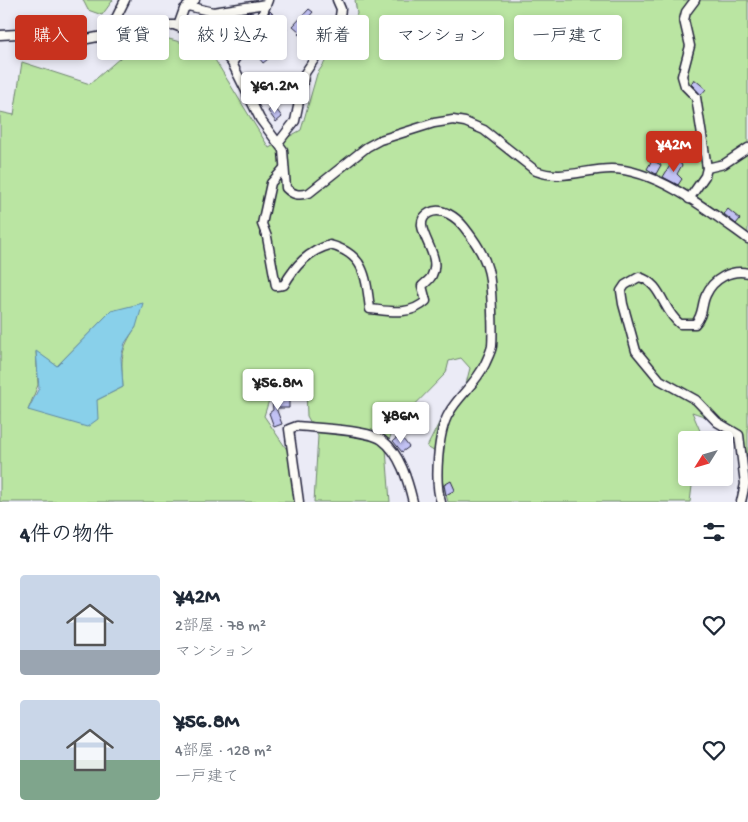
<!DOCTYPE html>
<html lang="ja">
<head>
<meta charset="utf-8">
<style>
	:root { --surface:#fff; --page:#f2f2f3; --text:#1f2937; --muted:#747a83; --accent:#c8321e }
	body { margin:0; font-family:"Gochi Hand","Klee One",sans-serif; background:var(--page); color:var(--text); height:100vh; display:flex; flex-direction:column; font-size:19px; white-space:nowrap }
	* { box-sizing:border-box; margin:0 }
	p { font-size:16px; color:var(--muted) }
	.icon { flex:none; width:28px; height:28px; fill:none; stroke:currentColor; stroke-width:2; stroke-linecap:round; stroke-linejoin:round }
	.map { position:relative; height:502px; overflow:hidden }
	.sheet { display:flex; flex-direction:column; background:var(--surface); flex:1 }
	.sheet>* { flex:none }
	.hud { position:absolute; left:15px; top:15px; width:719px; height:45px; display:flex; gap:10px }
	.needle { width:32px; rotate:233deg }
	.controls { position:absolute; left:678px; top:431px; display:grid; gap:10px }
	.controls a { display:grid; place-items:center; width:55px; height:55px; border-radius:5px; background:var(--surface); box-shadow:0 2px 8px #0003; font-size:25px }
	.price { position:absolute; translate:-50% -42px; padding:0 11px; border-radius:5px; background:#fff; color:#222; font-size:16px; line-height:32px; filter:drop-shadow(0 1px 2px #0008) }
	.price::after { content:''; position:absolute; left:50%; top:30px; width:15px; height:11px; margin-left:-8px; background:inherit; clip-path:polygon(0 0,100% 0,50% 100%) }
	.price.current { background:var(--accent); color:#fff }
	ul { padding:0; list-style:none }
	li { display:flex; align-items:center; gap:15px; height:125px; padding:0 20px }
	li span { display:grid; place-items:center; flex:none; width:140px; height:100px; border-radius:5px; color:#555 }
	li>.icon { margin-inline-start:auto }
	span .icon { width:60px; height:60px; fill:#fffc; stroke-width:1 }
	li b { font-size:21px }
	h2 { display:flex; justify-content:space-between; align-items:center; height:60px; padding:0 20px; font-size:21px }
	.chip { padding:0 18px; border-radius:5px; background:var(--surface); box-shadow:0 2px 8px #0003; font-size:18px; line-height:45px }
	.chip.current { background:var(--accent); color:#fff }
	.map>svg:first-child { display:block }
	.green { fill:#bae5a2; stroke:#6e846e; fill-rule:evenodd }
	.water { fill:#89d0ea; stroke:#608aa4 }
	.building { fill:#c2c2f4; stroke:#22223b }
	.lines { fill:none; stroke-linecap:round; stroke-linejoin:round }
	.minor-casing { stroke:#22223b; stroke-width:11 }
	.minor { stroke:#fdfcf7; stroke-width:8 }
</style>
</head>
<body>
<div class="map">
<svg width="748" height="502" viewBox="0 0 748 502">
	<rect width="100%" height="100%" fill="#ebebf6"/>
	<filter id="ink" filterUnits="userSpaceOnUse"><feTurbulence type="fractalNoise" baseFrequency=".02" numOctaves="2"/><feDisplacementMap in="SourceGraphic" scale="10" xChannelSelector="R" yChannelSelector="G"/><feConvolveMatrix kernelMatrix="1 2 1 2 8 2 1 2 1" color-interpolation-filters="sRGB"/></filter>
	<g filter="url(#ink)">
		<!-- green -->
		<g class="green">
			<path d="M 83,0 L 113,0 L 102,15 L 88,10 Z"/>
			<path d="M 355,0 L 748,0 L 748,457 C 740,427 718,421 692,412 L 704,440 L 686,440 L 686,478 L 693,478 L 690,502 L 448,502 L 442,480 L 442,456 L 427,447 L 442,417 L 465,388 L 470,368 L 461,358 L 449,361 L 446,373 L 394,426 L 386,449 L 390,502 L 314,502 L 318,436 L 307,416 L 306,390 L 290,391 L 270,397 L 264,416 L 290,454 L 295,502 L 0,502 L 0,112 L 14,115 L 22,62 L 90,84 L 128,51 L 169,39 L 209,50 L 269,148 L 301,130 L 317,74 L 357,14 ZM 111,311 L 136,327 C 120,350 121,359 123,387 L 97,400 L 28,410 L 38,385 L 36,352 L 57,366 Z"/>
		</g>
		<!-- water -->
		<path class="water" d="M 143,303 L 136,327 L 125,343 L 121,357 L 123,387 L 97,400 L 98,419 L 87,427 L 28,410 L 39,388 L 36,351 L 57,366 L 111,311 Z"/>
		<!-- building -->
		<g class="building">
			<path d="M 309,9 L 313,12 L 302,25 L 315,34 L 309,42 L 298,34 L 300,32 L 293,26 Z"/>
			<path d="M 270,11 L 287,29 L 272,56 L 263,63 L 255,53 L 266,44 L 258,36 Z"/>
			<path d="M 248,12 L 253,13 L 252,22 L 229,18 L 247,32 L 232,54 L 219,41 L 223,16 Z"/>
			<path d="M 192,17 L 206,22 L 203,30 L 189,24 Z"/>
			<path d="M 694,79 L 706,89 L 701,95 L 691,84 Z"/>
			<path d="M 274,106 L 282,117 L 276,122 L 268,111 Z"/>
			<path d="M 674,159 L 682,165 L 677,174 L 682,179 L 678,185 L 663,177 Z"/>
			<path d="M 652,160 L 661,165 L 656,174 L 647,169 Z"/>
			<path d="M 728,209 L 740,219 L 736,224 L 724,214 Z"/>
			<path d="M 289,399 L 289,408 L 276,408 L 282,424 L 274,427 L 269,413 L 273,410 L 272,400 Z"/>
			<path d="M 400,435 L 409,447 L 402,452 L 393,441 Z"/>
			<path d="M 451,481 L 455,490 L 446,495 L 444,485 Z"/>
		</g>
		<g class="lines">
			<defs>
				<g id="minor">
					<path d="M 188,6 L 213,12 L 266,4"/>
					<path d="M 178,26 L 184,9 L 195,0"/>
					<path d="M 0,35 L 35,33 L 77,41 L 159,25 L 174,25 L 208,38 L 221,50 L 232,63 L 260,119 L 283,150 L 286,188 C 293,195 299,196 309,193 L 367,147 L 380,140 L 434,123 L 453,120 L 465,122 L 484,130 L 536,171 C 561,181 585,169 611,169 C 657,169 712,213 748,239"/>
					<path d="M 118,35 L 115,20 L 125,0"/>
					<path d="M 232,63 L 257,28 L 268,0"/>
					<path d="M 278,143 L 295,121 L 305,73 L 339,23 L 341,9 L 337,0"/>
					<path d="M 284,168 L 271,183 L 262,224 L 267,237 L 276,286 L 284,285 C 295,266 308,251 330,245 C 365,254 366,277 370,309 C 389,311 410,316 426,301 L 422,286 C 425,283 431,279 432,275 C 444,253 407,225 429,213 C 442,206 457,218 464,227 C 475,241 484,254 488,270 C 492,282 493,334 492,346 C 491,352 487,359 485,364 C 475,385 459,395 449,413 C 438,431 434,482 441,502"/>
					<path d="M 707,168 L 724,164 L 748,148"/>
					<path d="M 689,199 L 705,176 L 707,168 L 696,97 L 685,86 L 682,76 L 690,46 L 684,20 L 686,12 L 695,0"/>
					<path d="M 299,502 L 289,429 L 297,426 C 316,428 369,430 382,440 C 400,453 408,481 413,502"/>
					<path d="M 741,502 L 745,484 L 739,435 L 717,422 L 696,400 L 660,380 L 636,351 L 623,304 L 621,291 L 625,285 L 639,277 C 662,283 662,310 680,324 L 695,324 C 704,315 701,305 706,295 C 713,279 731,269 748,273"/>
				</g>
			</defs>
			<!-- minor casing -->
			<use href="#minor" class="minor-casing"/>
			<!-- minor -->
			<use href="#minor" class="minor"/>
		</g>
	</g>
</svg>
<div class="controls">
<a><svg class="needle" viewBox="-14 -14 28 28"><path d="M0-13l5 13h-10z" fill="#e53935"/><path d="M0 13l5-13h-10z" fill="#747a83"/></svg></a>
</div>
<b class="price" style="left:275px;top:114px">¥61.2M</b>
<b class="price current" style="left:674px;top:173px">¥42M</b>
<b class="price" style="left:278px;top:411px">¥56.8M</b>
<b class="price" style="left:401px;top:444px">¥86M</b>
<div class="hud">
<a class="chip current">購入</a>
<a class="chip">賃貸</a>
<a class="chip">絞り込み</a>
<a class="chip">新着</a>
<a class="chip">マンション</a>
<a class="chip">一戸建て</a>
</div>
</div>
<section class="sheet">
<h2>4件の物件<svg class="icon" aria-label="filters" viewBox="0 0 24 24"><path d="M4 7h16M4 17h16"/><circle cx="9" cy="7" r="2"/><circle cx="15" cy="17" r="2"/></svg></h2>
<ul>
<li><span style="background:linear-gradient(#c9d6e8 75%,#9aa5b1 0)"><svg class="icon" aria-label="home" viewBox="0 0 24 24"><path d="M3 11l9-7 9 7M6 9v11h12V9"/></svg></span><div><b>¥42M</b><p>2部屋 · 78 m²</p><p>マンション</p></div><svg class="icon" aria-label="heart" viewBox="0 0 24 24"><path d="M12 20l-8-8c-3-5 5-10 8-4 3-6 11-1 8 4z"/></svg></li>
<li><span style="background:linear-gradient(#c9d6e8 60%,#7fa58c 0)"><svg class="icon" aria-label="home" viewBox="0 0 24 24"><path d="M3 11l9-7 9 7M6 9v11h12V9"/></svg></span><div><b>¥56.8M</b><p>4部屋 · 128 m²</p><p>一戸建て</p></div><svg class="icon" aria-label="heart" viewBox="0 0 24 24"><path d="M12 20l-8-8c-3-5 5-10 8-4 3-6 11-1 8 4z"/></svg></li>
</ul>
</section>
</body>
</html>
